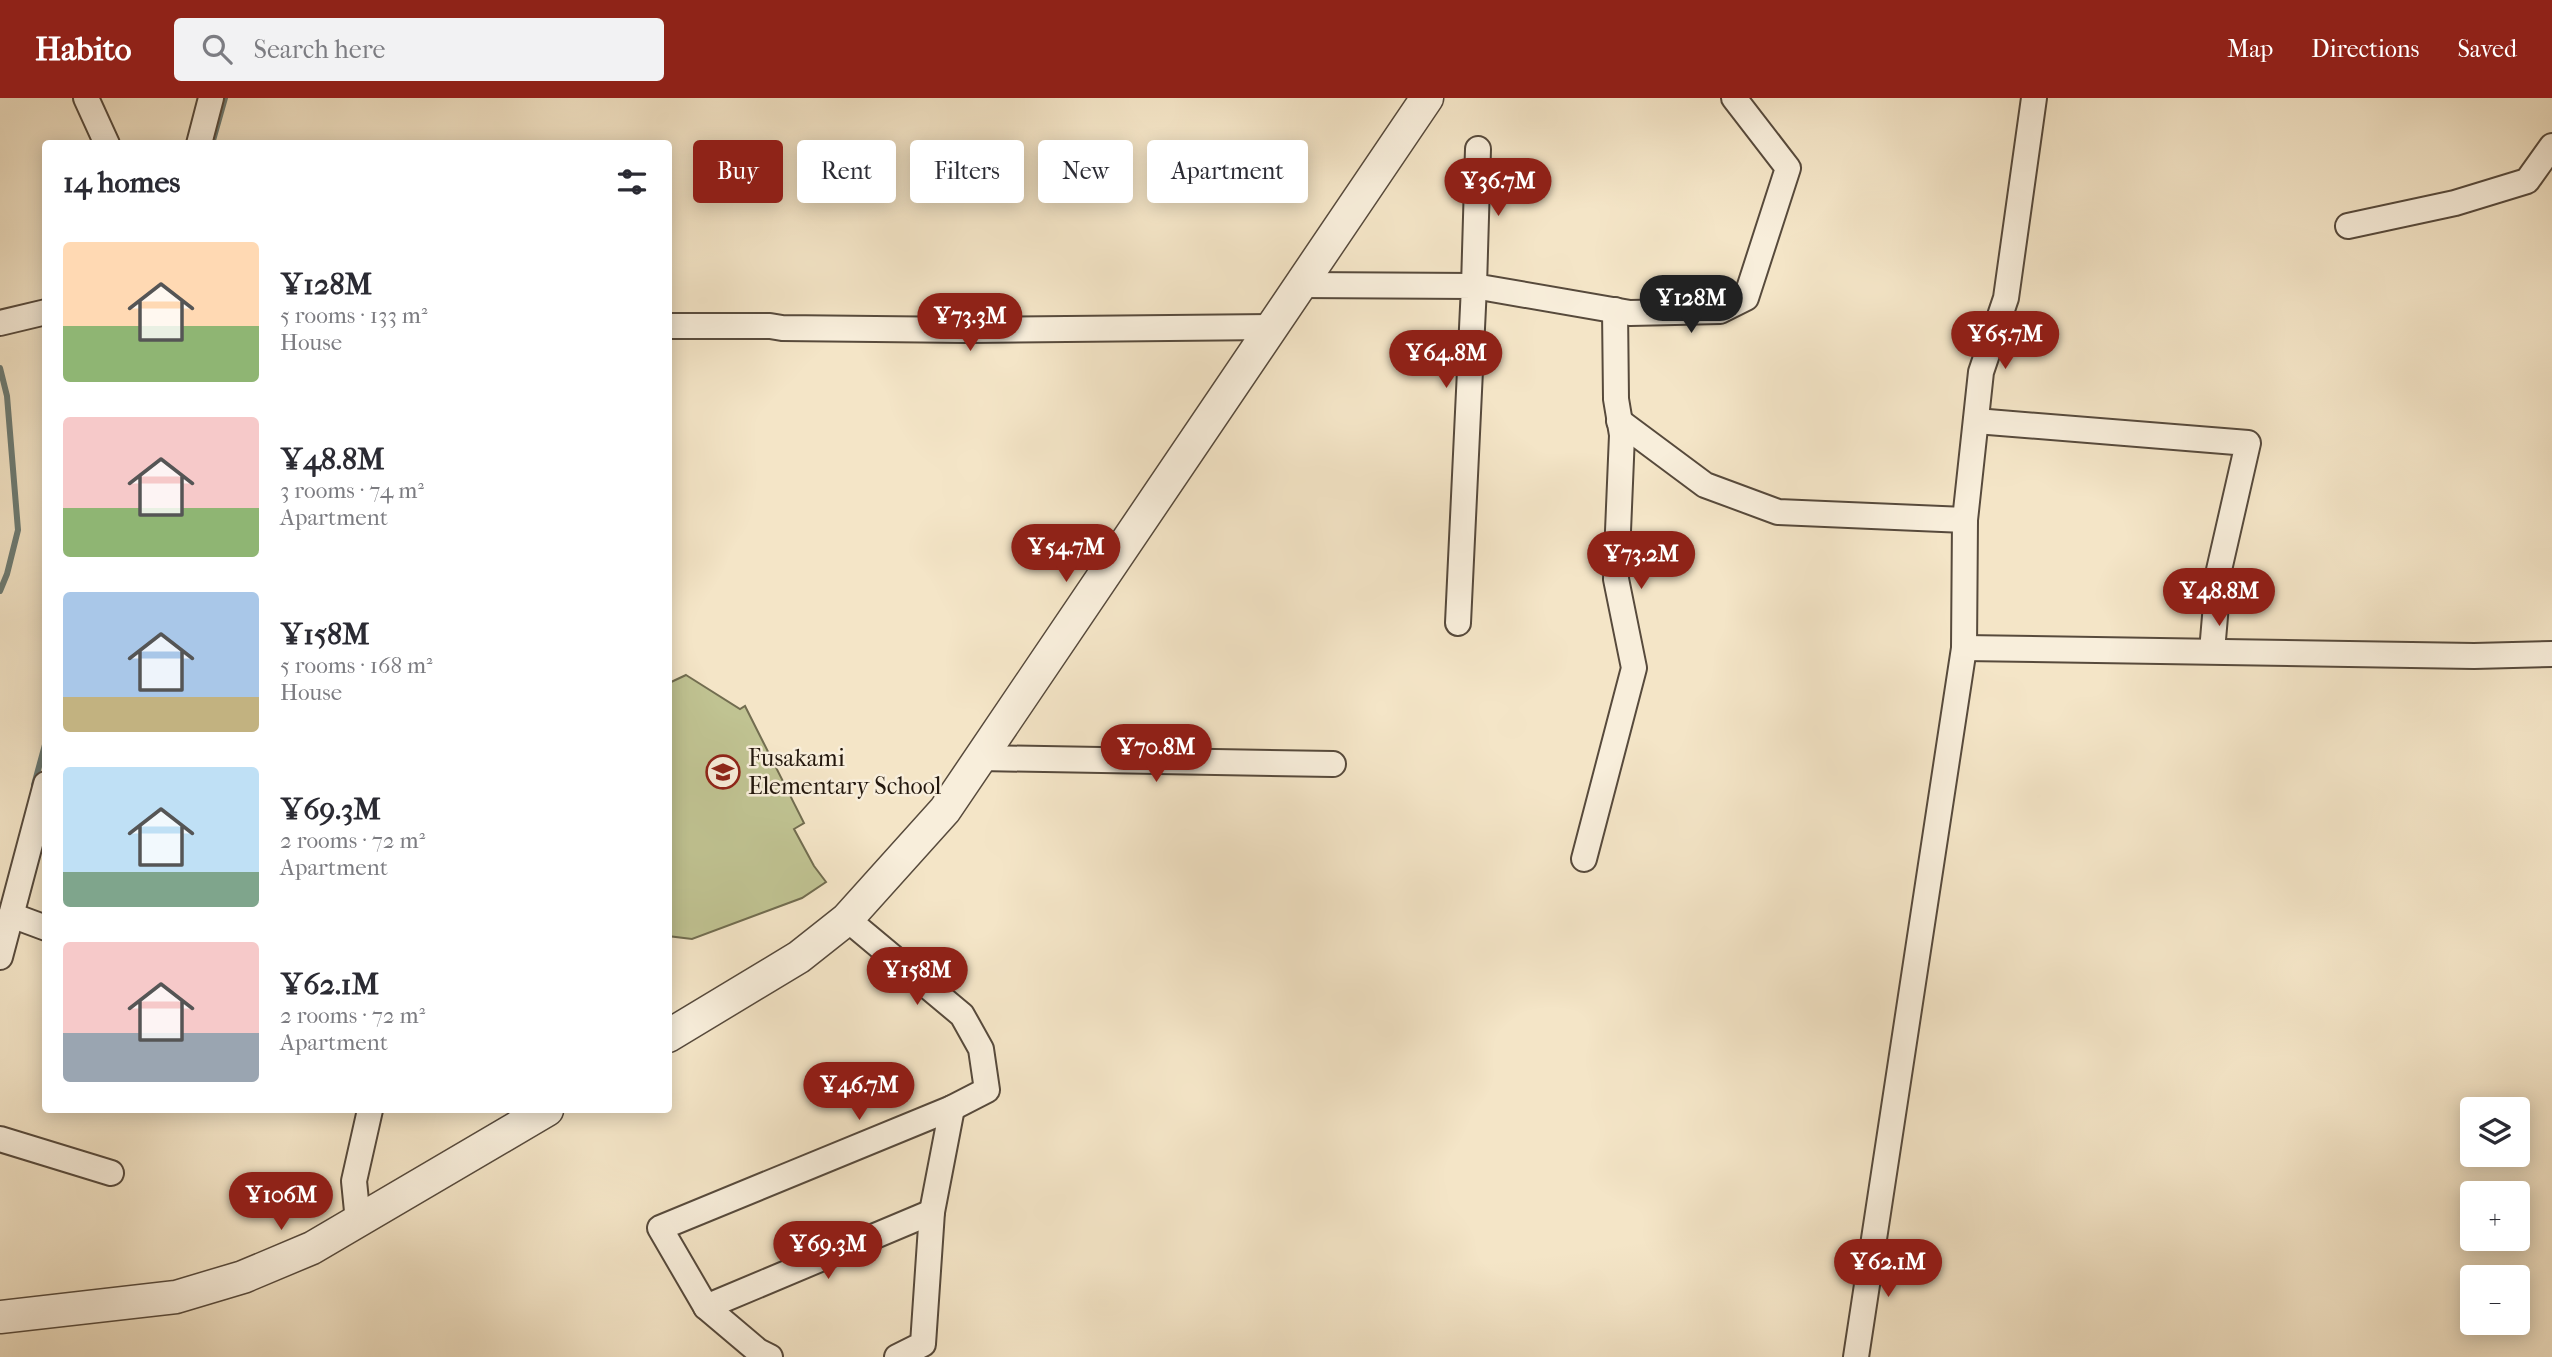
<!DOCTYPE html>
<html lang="en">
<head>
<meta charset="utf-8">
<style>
	:root { --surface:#fff; --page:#f2f2f3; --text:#2b2b33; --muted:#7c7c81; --accent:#8f2418 }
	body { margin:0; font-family:"IM FELL French Canon",serif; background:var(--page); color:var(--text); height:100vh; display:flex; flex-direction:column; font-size:26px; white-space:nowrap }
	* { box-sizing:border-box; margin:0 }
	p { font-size:23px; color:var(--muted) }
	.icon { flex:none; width:38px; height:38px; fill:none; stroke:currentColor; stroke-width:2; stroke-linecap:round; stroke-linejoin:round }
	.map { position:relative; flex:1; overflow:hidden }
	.details { position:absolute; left:42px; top:42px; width:630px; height:973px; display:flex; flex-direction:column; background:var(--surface); border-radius:7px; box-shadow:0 4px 18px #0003 }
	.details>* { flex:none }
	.hud { position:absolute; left:693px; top:42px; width:665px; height:63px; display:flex; gap:14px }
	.controls { position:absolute; left:2460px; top:999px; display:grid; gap:14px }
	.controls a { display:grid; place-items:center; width:70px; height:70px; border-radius:7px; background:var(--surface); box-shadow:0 4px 18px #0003; font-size:35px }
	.price { position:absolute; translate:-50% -60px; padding:0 16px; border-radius:24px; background:var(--accent); color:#fff; font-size:23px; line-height:46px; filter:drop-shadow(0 2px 4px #0008) }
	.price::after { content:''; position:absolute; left:50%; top:42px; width:21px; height:16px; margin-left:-10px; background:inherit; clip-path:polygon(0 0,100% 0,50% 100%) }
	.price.active { background:#222; color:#fff }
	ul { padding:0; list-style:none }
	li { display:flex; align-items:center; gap:21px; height:175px; padding:0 21px }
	li span { display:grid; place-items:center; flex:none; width:196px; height:140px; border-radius:7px; color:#555 }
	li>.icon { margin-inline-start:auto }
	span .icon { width:84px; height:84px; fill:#fffc; stroke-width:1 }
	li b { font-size:30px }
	h2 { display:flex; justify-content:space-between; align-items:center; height:84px; padding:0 21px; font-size:30px }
	.pill { padding:0 24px; border-radius:7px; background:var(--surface); box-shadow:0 4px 18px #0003; font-size:24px; line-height:63px }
	.pill.active { background:var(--accent); color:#fff }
	header { display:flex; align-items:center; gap:42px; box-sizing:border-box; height:98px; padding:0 35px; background:var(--accent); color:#fff }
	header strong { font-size:33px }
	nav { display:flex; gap:38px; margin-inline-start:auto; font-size:24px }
	.search { width:490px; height:63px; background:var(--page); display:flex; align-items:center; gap:18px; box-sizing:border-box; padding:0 24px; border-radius:7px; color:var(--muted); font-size:26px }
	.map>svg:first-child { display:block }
	.green { fill:#c0c392; stroke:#726d50; stroke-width:2 }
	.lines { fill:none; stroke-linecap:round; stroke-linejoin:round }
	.stream { stroke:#6c7b74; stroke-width:6 }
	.minor-casing { stroke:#574a3c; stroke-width:28 }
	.tertiary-casing { stroke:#574a3c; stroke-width:35 }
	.minor { stroke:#f8eedb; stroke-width:24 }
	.tertiary { stroke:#f8eedb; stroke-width:32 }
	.labels { text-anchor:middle; stroke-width:5; stroke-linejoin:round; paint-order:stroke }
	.poi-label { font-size:24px; fill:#23170d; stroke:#f8eedb; text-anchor:start }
</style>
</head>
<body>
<header>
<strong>Habito</strong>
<div class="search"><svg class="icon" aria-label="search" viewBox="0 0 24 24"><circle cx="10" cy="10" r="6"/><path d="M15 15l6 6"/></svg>Search here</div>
<nav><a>Map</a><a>Directions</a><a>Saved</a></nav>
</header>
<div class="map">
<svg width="2552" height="1259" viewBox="0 0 2552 1259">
	<rect width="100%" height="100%" fill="#f4e5c7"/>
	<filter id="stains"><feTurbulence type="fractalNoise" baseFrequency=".00286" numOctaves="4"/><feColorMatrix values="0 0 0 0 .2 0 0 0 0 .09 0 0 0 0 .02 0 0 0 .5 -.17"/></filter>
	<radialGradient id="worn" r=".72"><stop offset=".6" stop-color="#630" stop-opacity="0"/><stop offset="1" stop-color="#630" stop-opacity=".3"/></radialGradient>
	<!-- green -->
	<path class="green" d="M 686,577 L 740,611 L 745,608 L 804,725 L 794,731 L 814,768 L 826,784 L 802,800 L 692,841 L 668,838 L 669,585 Z"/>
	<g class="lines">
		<!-- stream -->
		<g class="stream">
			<path d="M 212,46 L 225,0"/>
			<path d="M 0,270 L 7,298 L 18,432 L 7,476 L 0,493"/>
			<path d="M 34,687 L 46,643"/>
		</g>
		<defs>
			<g id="minor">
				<path d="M 86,0 L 107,46"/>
				<path d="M 199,46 L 211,0"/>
				<path d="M 1478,51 L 1474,188 L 1630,215 L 1720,213 L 1746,200 L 1788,70 L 1734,0"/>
				<path d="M 2348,128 L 2455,105 L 2527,83 L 2552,48"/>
				<path d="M 1300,187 L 1474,188 L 1458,525"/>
				<path d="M 0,225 L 46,214"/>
				<path d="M 668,228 L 770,228 L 782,230 L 968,232 L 1271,229"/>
				<path d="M 1619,323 L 1705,387 L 1778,414 L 1965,422"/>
				<path d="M 1976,323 L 2248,345 L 2219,472 L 2212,553"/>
				<path d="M 1964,550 L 2474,558 L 2552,556"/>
				<path d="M 980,660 L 1333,666"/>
				<path d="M 1584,761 L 1634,570 L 1616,481 L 1622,337 L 1616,301 L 1615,212"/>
				<path d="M 11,817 L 46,830"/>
				<path d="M 847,821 L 962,917 L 981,951 L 987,992 L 952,1010"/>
				<path d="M 0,859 L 46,686"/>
				<path d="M 0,1041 L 111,1075"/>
				<path d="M 358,1123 L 354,1083 L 370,1012"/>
				<path d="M 706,1209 L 932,1114"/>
				<path d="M 770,1259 L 758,1253 L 706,1209 L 660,1130 L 952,1010 L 932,1114 L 923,1246 L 897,1259"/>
				<path d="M 1856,1259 L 1964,550 L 1965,422 L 1981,274 L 2006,200 L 2034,0"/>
			</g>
			<g id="tertiary">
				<path d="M 668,938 L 799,859 L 847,821 L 945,712 L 1427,0"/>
				<path d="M 0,1219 L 176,1199 L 243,1179 L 312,1150 L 547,1012"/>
			</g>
		</defs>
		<!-- minor casing -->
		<use href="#minor" class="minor-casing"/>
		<!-- tertiary casing -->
		<use href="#tertiary" class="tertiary-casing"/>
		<!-- minor -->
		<use href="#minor" class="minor"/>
		<!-- tertiary -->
		<use href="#tertiary" class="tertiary"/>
	</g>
	<!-- icons -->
	<defs>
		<symbol id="school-ring" viewBox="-11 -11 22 22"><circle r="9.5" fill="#f8eedb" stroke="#8f2418" stroke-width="1.5"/><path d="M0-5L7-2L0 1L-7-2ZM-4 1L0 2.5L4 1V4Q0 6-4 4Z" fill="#8f2418"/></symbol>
	</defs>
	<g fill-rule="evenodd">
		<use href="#school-ring" x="704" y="655" width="38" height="38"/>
	</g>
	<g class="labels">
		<!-- poi labels -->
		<g class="poi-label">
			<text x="748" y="668">Fusakami<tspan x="748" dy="28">Elementary School</tspan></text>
		</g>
	</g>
	<rect width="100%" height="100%" filter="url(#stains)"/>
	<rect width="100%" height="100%" fill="url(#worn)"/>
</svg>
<div class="controls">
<a><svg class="icon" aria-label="layers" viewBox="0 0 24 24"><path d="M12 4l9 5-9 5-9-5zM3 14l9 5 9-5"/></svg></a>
<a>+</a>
<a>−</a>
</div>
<b class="price" style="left:1498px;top:120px">¥36.7M</b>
<b class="price active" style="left:1691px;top:237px">¥128M</b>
<b class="price" style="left:970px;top:255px">¥73.3M</b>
<b class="price" style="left:2005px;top:273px">¥65.7M</b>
<b class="price" style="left:1446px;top:292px">¥64.8M</b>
<b class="price" style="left:1066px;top:486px">¥54.7M</b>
<b class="price" style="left:1641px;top:493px">¥73.2M</b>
<b class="price" style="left:2219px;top:530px">¥48.8M</b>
<b class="price" style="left:1156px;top:686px">¥70.8M</b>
<b class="price" style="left:917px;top:909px">¥158M</b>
<b class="price" style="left:859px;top:1024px">¥46.7M</b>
<b class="price" style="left:281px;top:1134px">¥106M</b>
<b class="price" style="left:828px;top:1183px">¥69.3M</b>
<b class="price" style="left:1888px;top:1201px">¥62.1M</b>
<div class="hud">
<a class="pill active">Buy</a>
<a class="pill">Rent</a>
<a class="pill">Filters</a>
<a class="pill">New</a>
<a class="pill">Apartment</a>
</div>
<section class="details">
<h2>14 homes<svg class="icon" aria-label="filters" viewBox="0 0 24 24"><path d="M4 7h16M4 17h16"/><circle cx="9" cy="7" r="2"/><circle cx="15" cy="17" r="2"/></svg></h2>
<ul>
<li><span style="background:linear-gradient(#ffd9b3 60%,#8fb573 0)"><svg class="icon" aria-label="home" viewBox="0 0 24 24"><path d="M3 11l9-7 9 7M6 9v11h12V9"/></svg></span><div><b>¥128M</b><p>5 rooms · 133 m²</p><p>House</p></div></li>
<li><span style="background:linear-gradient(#f6c9c9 65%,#8fb573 0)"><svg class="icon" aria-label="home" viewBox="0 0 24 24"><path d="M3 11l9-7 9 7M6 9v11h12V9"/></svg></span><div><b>¥48.8M</b><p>3 rooms · 74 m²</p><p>Apartment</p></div></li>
<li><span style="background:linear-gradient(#a9c7e8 75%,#c2b280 0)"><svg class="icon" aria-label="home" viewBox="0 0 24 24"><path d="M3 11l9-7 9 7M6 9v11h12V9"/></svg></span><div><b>¥158M</b><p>5 rooms · 168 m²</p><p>House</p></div></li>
<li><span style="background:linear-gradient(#bfe0f5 75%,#7fa58c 0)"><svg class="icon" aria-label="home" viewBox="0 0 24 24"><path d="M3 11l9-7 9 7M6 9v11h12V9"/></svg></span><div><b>¥69.3M</b><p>2 rooms · 72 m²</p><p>Apartment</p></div></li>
<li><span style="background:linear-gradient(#f6c9c9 65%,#9aa5b1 0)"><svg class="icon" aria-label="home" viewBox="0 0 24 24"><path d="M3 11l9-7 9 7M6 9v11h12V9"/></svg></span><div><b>¥62.1M</b><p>2 rooms · 72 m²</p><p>Apartment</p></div></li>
</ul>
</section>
</div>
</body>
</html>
